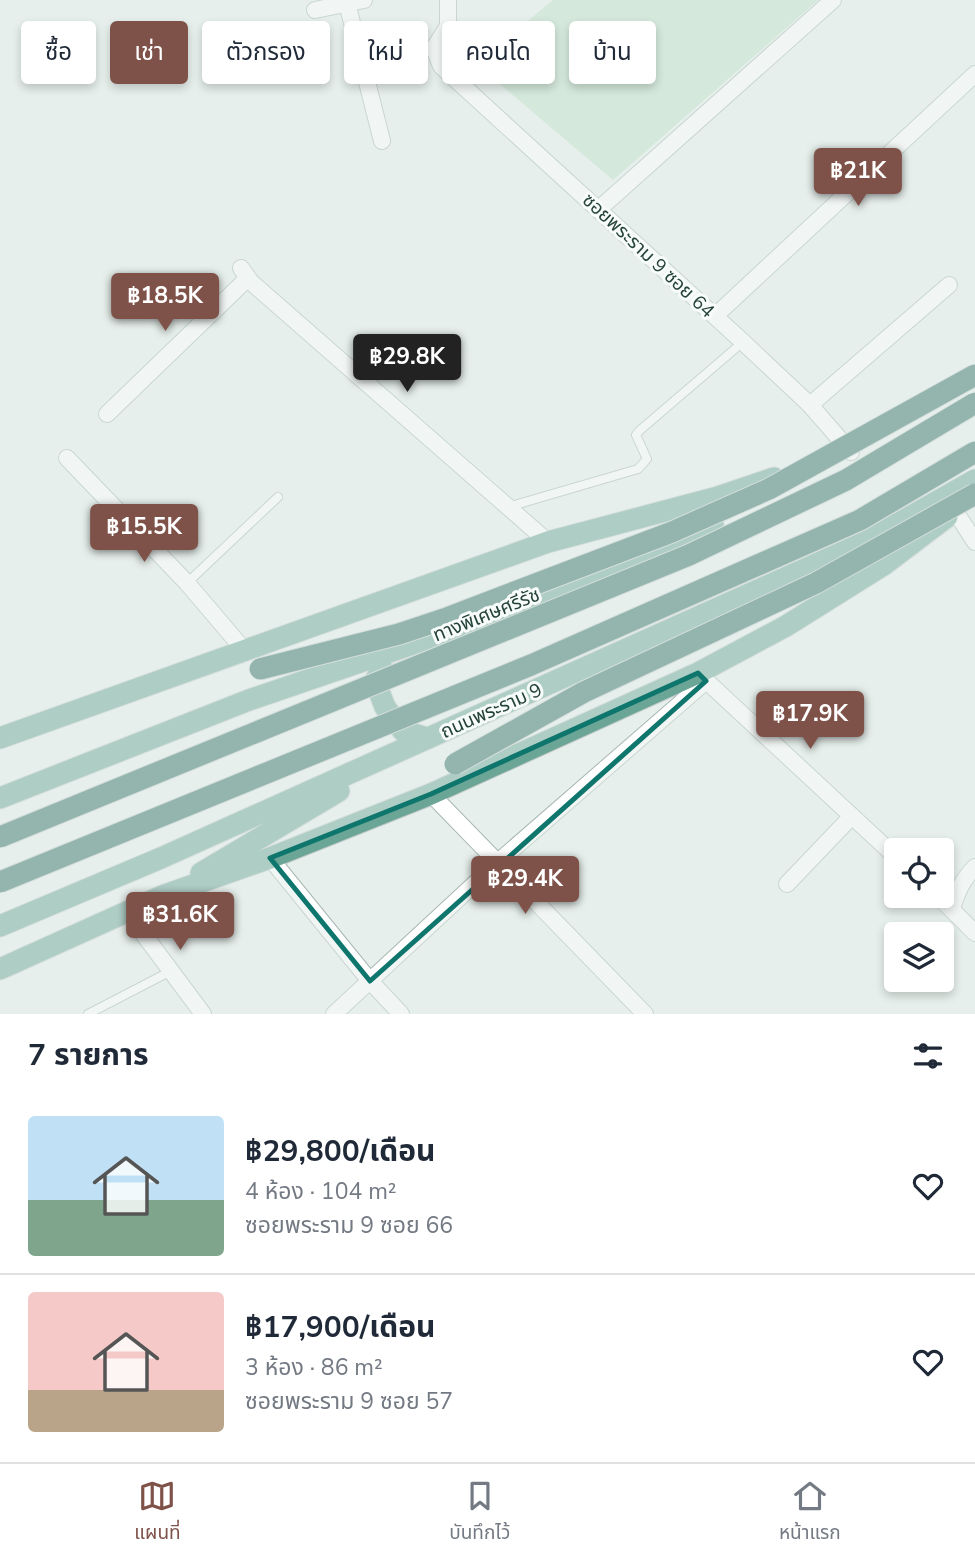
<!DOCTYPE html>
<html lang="th">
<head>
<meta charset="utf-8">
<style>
	:root { --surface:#fff; --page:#f2f2f3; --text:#1f2937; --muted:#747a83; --line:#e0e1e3; --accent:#7f5249 }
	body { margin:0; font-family:"Nunito Sans","Noto Sans Thai",sans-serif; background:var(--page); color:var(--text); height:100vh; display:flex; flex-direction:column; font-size:26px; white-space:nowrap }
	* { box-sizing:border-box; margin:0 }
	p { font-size:23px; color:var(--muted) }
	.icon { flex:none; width:38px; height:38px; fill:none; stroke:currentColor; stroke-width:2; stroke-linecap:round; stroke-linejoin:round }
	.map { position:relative; height:1014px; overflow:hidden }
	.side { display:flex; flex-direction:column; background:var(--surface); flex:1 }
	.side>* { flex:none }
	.top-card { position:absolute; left:21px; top:21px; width:934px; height:63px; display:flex; gap:14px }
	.controls { position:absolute; left:884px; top:838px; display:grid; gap:14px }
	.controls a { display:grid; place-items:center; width:70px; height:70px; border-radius:7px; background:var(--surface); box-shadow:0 4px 10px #0003; font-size:35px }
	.price { position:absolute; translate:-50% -60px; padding:0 16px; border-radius:7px; background:var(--accent); color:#fff; font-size:23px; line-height:46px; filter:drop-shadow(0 2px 4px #0008) }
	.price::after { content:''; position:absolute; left:50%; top:42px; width:21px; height:16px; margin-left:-10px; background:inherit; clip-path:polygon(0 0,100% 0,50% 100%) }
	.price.selected { background:#222; color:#fff }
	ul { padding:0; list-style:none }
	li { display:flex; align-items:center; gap:21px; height:175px; padding:0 28px }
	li+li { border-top:2px solid var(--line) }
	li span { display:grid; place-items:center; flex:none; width:196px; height:140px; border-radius:7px; color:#555 }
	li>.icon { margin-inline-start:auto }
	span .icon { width:84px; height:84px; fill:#fffc; stroke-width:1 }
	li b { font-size:30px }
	h2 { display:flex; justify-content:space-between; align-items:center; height:84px; padding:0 28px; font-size:30px }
	.tag { padding:0 24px; border-radius:7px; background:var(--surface); box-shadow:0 4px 10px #0003; font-size:24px; line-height:63px }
	.tag.selected { background:var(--accent); color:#fff }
	.menu { display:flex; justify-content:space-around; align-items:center; height:98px; border-top:2px solid var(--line); background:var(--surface); font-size:19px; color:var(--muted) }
	.menu a { display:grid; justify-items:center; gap:4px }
	.menu .selected { color:var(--accent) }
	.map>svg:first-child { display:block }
	.green { fill:#bfe0c8 }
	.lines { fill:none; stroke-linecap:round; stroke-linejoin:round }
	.lane-casing { stroke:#a8b8b2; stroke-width:10 }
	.street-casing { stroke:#a8b8b2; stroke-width:18 }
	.primary-casing { stroke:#c2cac8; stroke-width:23 }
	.lane { stroke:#fff; stroke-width:8 }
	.street { stroke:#fff; stroke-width:16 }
	.primary { stroke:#6aa596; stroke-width:21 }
	.highway-bridge-casing { stroke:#c2cac8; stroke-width:23; stroke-linecap:butt }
	.highway-bridge { stroke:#2f6f62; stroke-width:21 }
	.marked { fill:none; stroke:#0f766e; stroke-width:5; stroke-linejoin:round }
	.labels { text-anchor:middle; stroke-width:6; stroke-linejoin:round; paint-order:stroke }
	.street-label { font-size:19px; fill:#24423a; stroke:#f7fbf9 }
</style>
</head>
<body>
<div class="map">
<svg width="975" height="1014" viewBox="0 0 975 1014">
	<rect width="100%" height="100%" fill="#e6efeb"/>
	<!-- green -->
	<path class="green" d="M 553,0 L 818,0 L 613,180 L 476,64 Z"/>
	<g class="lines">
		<defs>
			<g id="lane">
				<path d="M 508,507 L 638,469 L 647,459 L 636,435 L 639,431 L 743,342"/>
				<path d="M 187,583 L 278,497"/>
				<path d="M 88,1014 L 171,971"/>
			</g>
			<g id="street">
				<path d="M 448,0 L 448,26 L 434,48 L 441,66 L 743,342 L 810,405 L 851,452"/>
				<path d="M 347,3 L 382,141"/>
				<path d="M 315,10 L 364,0"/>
				<path d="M 599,209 L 833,0"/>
				<path d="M 241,268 L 251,282 L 548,542"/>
				<path d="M 715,316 L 975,74"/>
				<path d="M 810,405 L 949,285"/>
				<path d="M 107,414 L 248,278"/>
				<path d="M 67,458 L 187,583 L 244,650"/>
				<path d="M 955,511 L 975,542"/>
				<path d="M 700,675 L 896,857"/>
				<path d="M 431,794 L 645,1014"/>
				<path d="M 270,858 L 370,981 L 401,1014"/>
				<path d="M 787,884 L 852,816"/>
				<path d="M 938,896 L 975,933"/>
				<path d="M 952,909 C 957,892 962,880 975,867"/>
				<path d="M 127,912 L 203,1014"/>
				<path d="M 334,1014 L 498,862 L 706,681"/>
			</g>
			<g id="primary">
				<path d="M 382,668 L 375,681 L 385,707 L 403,731 L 428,738"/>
				<path d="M 0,738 L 548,542 L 718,497 L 774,478"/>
				<path d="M 0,798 L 249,700 L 474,623 L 680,541 L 713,524"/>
				<path d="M 201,873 L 339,791"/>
				<path d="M 0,926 L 161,858 L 867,541 L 975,480"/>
				<path d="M 0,969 L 162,896 L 270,858 L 431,794 L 698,673 L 786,626 L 885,564 L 947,517"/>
			</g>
		</defs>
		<!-- lane casing -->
		<use href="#lane" class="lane-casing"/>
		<!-- street casing -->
		<use href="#street" class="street-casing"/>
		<!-- primary casing -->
		<use href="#primary" class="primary-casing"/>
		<!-- lane -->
		<use href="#lane" class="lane"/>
		<!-- street -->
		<use href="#street" class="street"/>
		<!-- primary -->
		<use href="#primary" class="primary"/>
		<defs>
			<g id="highway-bridge">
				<path d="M 260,669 L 399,634 L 444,619 L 672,532 L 769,489 L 975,375"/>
				<path d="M 455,764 L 584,692 L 816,583 L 975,494"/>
				<path d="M 0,837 L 689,555 L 846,480 L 975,403"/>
				<path d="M 0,882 L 531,665 L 860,520 L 975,452"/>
			</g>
		</defs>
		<!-- highway-bridge casing -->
		<use href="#highway-bridge" class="highway-bridge-casing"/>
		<!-- highway-bridge -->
		<use href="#highway-bridge" class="highway-bridge"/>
	</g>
	<!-- marked area -->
	<path d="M0 0H975V1014H0ZM 698,673 L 706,681 L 370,981 L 270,858 L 431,794 Z" fill="#e6efeb" fill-opacity=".55" fill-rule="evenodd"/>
	<path class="marked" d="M 698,673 L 706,681 L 370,981 L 270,858 L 431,794 Z"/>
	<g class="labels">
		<!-- street labels -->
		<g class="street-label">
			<text transform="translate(649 255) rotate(43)" y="7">ซอยพระราม 9 ซอย 64</text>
			<text transform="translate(486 614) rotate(-22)" y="7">ทางพิเศษศรีรัช</text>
			<text transform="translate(491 710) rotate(-24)" y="7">ถนนพระราม 9</text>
		</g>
	</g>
</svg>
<div class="controls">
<a><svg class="icon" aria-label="locate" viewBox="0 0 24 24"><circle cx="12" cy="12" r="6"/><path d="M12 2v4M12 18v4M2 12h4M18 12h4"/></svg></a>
<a><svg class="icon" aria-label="layers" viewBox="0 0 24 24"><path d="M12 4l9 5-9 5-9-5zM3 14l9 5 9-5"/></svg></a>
</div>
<b class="price" style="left:858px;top:208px">฿21K</b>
<b class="price" style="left:165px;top:333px">฿18.5K</b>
<b class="price selected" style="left:407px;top:394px">฿29.8K</b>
<b class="price" style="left:144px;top:564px">฿15.5K</b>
<b class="price" style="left:810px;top:751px">฿17.9K</b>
<b class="price" style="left:525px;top:916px">฿29.4K</b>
<b class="price" style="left:180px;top:952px">฿31.6K</b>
<div class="top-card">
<a class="tag">ซื้อ</a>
<a class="tag selected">เช่า</a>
<a class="tag">ตัวกรอง</a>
<a class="tag">ใหม่</a>
<a class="tag">คอนโด</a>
<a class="tag">บ้าน</a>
</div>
</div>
<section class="side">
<h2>7 รายการ<svg class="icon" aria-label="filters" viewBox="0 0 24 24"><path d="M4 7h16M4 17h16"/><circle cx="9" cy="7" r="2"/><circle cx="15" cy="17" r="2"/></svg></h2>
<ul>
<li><span style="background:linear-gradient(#bfe0f5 60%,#7fa58c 0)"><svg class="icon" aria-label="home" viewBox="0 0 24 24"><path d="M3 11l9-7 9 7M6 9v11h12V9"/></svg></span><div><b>฿29,800/เดือน</b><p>4 ห้อง · 104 m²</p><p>ซอยพระราม 9 ซอย 66</p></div><svg class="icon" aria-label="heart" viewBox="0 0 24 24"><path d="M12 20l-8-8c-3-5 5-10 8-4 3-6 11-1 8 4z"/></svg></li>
<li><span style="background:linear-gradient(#f6c9c9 70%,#b9a48a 0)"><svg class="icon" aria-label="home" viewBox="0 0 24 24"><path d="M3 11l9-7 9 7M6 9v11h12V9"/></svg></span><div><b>฿17,900/เดือน</b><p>3 ห้อง · 86 m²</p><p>ซอยพระราม 9 ซอย 57</p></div><svg class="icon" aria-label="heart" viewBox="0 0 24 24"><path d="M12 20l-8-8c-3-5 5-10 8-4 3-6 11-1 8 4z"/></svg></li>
</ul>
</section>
<nav class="menu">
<a class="selected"><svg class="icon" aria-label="map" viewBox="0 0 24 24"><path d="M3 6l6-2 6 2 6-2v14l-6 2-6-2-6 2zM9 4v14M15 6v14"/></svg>แผนที่</a>
<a><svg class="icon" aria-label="saved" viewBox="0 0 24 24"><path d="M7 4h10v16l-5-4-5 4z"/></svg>บันทึกไว้</a>
<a><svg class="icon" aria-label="home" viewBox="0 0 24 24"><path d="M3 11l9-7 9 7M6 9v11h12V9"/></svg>หน้าแรก</a>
</nav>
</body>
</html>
